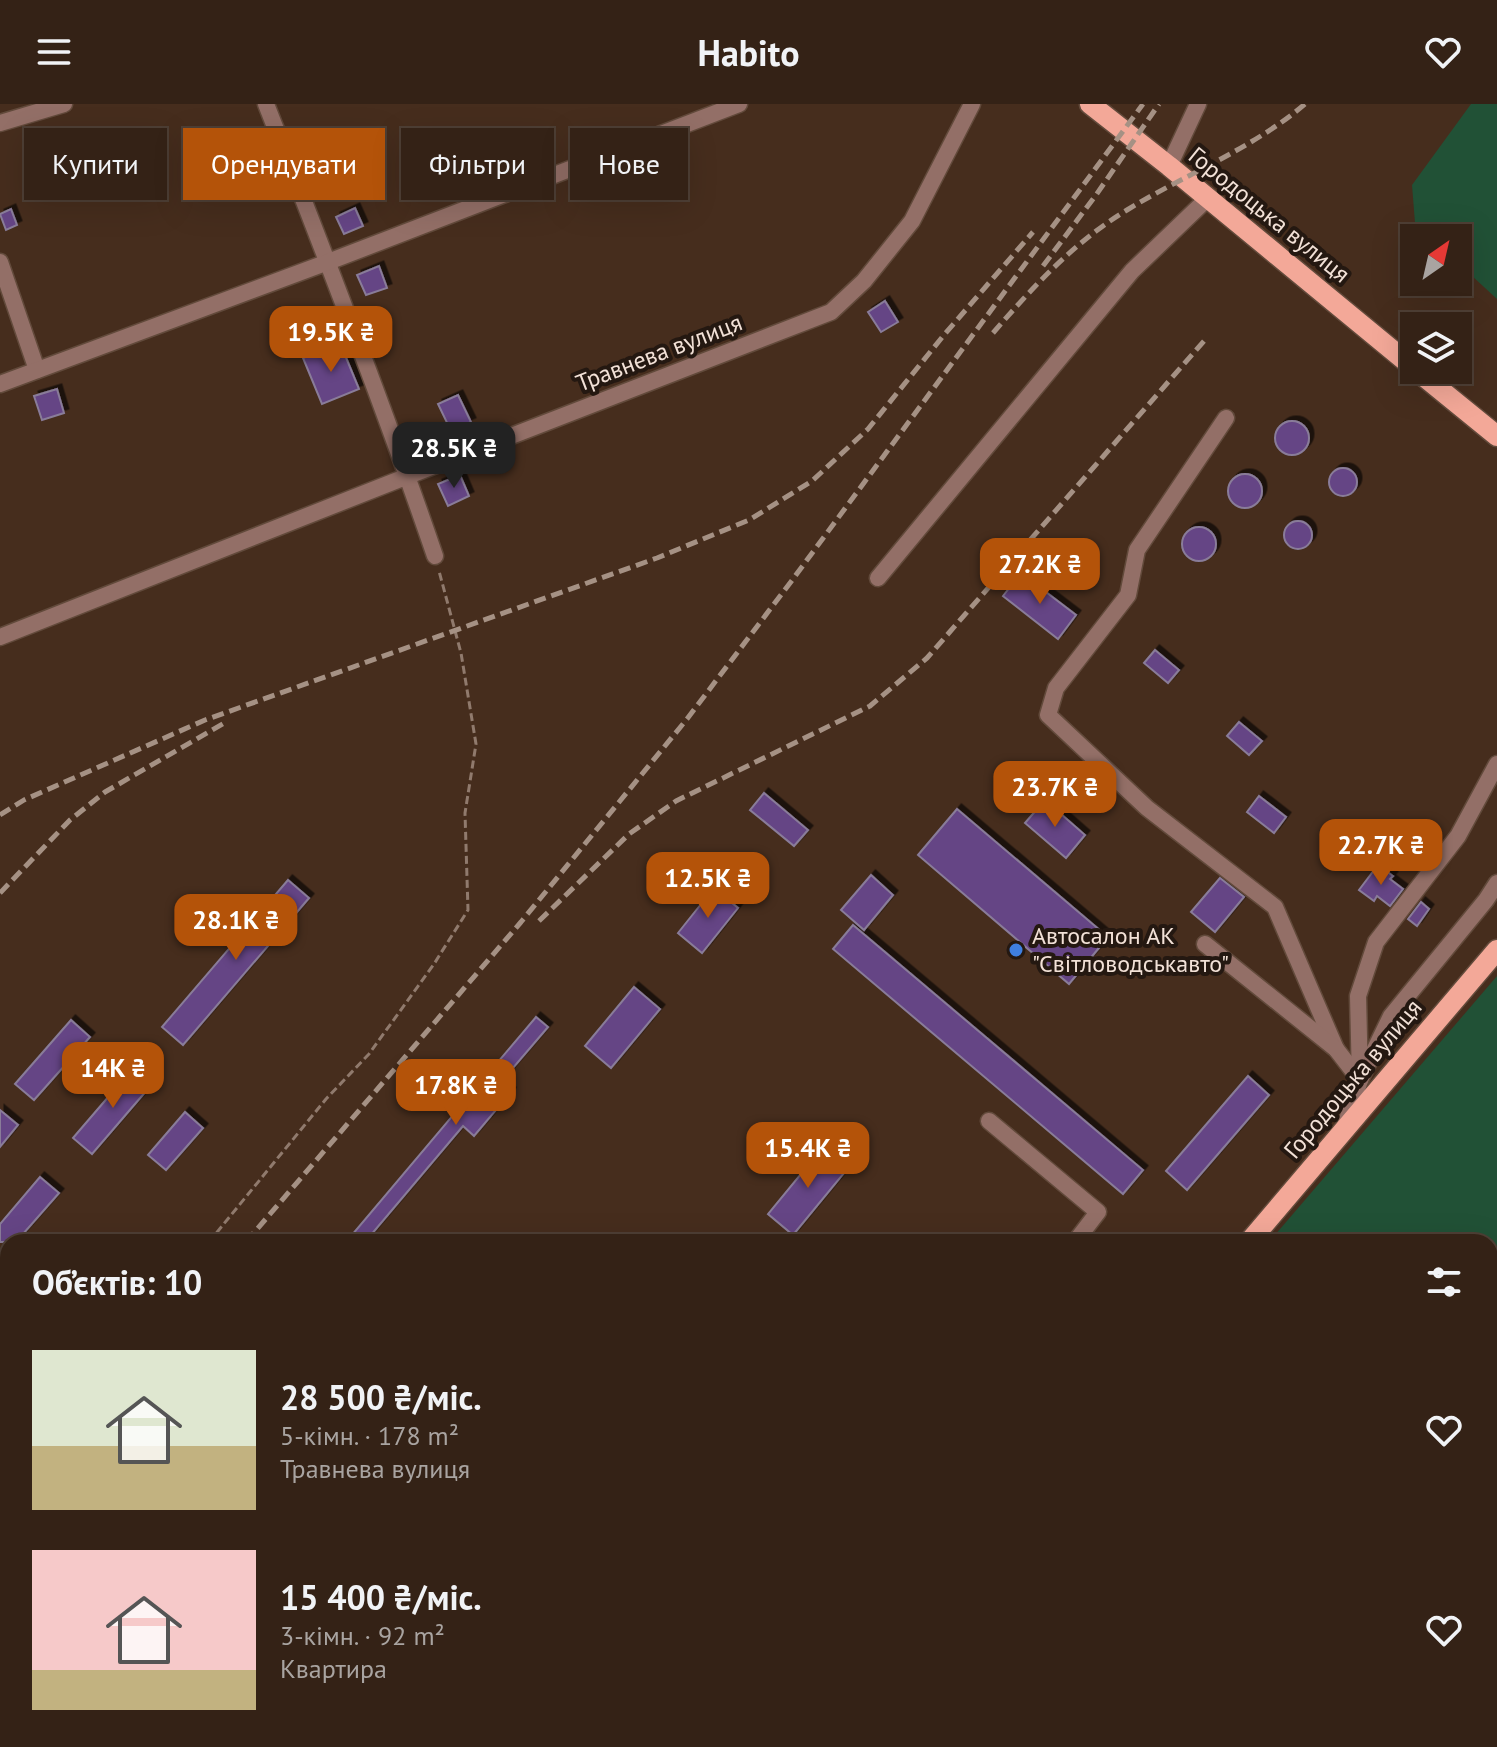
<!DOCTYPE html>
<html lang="uk">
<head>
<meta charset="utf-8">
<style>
	:root { --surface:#342216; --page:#3c2a1f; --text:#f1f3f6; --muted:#a9a4a1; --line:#4e3f35; --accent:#b45309 }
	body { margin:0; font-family:"PT Sans",sans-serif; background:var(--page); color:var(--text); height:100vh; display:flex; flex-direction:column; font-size:30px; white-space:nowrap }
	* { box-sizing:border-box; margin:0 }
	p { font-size:26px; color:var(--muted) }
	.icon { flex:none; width:44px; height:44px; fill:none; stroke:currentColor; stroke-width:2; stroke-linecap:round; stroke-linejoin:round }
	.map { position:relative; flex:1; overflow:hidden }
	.sheet { position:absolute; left:0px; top:1130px; width:1498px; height:514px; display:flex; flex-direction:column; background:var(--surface); border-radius:24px 24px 0 0; box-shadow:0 8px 32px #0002,0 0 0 2px var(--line) }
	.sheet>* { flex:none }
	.top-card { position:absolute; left:24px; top:24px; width:800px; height:72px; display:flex; gap:16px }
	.needle { width:52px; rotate:34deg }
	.tools { position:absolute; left:1400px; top:120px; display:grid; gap:16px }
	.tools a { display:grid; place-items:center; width:72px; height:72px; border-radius:0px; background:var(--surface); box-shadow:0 8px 32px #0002,0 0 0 2px var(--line); font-size:40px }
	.price { position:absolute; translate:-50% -68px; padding:0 18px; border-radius:16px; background:var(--accent); color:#fff; font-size:26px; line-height:52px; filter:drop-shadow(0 2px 4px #0008) }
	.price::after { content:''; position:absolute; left:50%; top:48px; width:24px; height:18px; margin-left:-12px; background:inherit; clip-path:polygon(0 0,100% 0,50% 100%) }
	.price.current { background:#222; color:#fff }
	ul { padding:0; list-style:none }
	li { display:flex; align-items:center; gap:24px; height:200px; padding:0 32px }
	li span { display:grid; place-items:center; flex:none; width:224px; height:160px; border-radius:0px; color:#555 }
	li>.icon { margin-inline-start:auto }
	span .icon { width:96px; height:96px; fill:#fffc; stroke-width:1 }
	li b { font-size:34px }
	h2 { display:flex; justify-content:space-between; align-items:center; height:96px; padding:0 32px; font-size:34px }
	.tag { padding:0 28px; border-radius:0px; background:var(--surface); box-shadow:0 8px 32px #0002,0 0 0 2px var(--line); font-size:28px; line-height:72px }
	.tag.current { background:var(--accent); color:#fff }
	header { display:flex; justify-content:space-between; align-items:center; height:104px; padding:0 32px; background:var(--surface); font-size:36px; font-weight:700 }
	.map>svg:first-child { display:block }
	.green { fill:#215136 }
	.building { fill:#654485; stroke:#897c99; stroke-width:2; filter:url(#shadow) }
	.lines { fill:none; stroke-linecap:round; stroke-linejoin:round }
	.minor-casing { stroke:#624a3b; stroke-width:19 }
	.major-casing { stroke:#624a3b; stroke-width:23 }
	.path { stroke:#907a6d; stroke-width:3; stroke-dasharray:8 4; stroke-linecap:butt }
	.minor { stroke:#936f67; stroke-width:16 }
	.major { stroke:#f3a898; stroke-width:20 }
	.rail { stroke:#a59184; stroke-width:5; stroke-dasharray:12 6; stroke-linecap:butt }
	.shop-dot { fill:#3f7fe0; stroke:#241811; stroke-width:3 }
	.labels { text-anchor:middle; stroke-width:8; stroke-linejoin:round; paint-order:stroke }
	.street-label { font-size:24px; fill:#f2e1d7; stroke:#241811 }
	.poi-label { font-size:24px; fill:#f2e1d7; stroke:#241811; text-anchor:start }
</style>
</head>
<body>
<header><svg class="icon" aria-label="menu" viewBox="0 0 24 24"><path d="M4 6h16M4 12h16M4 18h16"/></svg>Habito<svg class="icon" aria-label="heart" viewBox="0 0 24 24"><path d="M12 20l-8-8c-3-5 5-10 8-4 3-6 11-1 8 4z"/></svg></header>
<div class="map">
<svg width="1497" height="1643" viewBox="0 0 1497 1643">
	<defs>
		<filter id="shadow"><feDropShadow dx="4.5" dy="-4.5" stdDeviation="0" flood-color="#0009"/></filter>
	</defs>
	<rect width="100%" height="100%" fill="#462d1d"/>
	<!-- green -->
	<g class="green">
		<path d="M 1471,0 L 1497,0 L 1497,195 L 1458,159 L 1458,134 L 1431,134 L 1415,119 L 1412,81 Z"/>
		<path d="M 1497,872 L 1497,1643 L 835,1643 L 841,1636 L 1490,1636 L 1490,1138 L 1269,1138 Z"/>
		<path d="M 180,1636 L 277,1636 L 288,1643 L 181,1643 Z"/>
		<path d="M 299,1636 L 398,1636 L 408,1643 L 300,1643 Z"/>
		<path d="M 461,1636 L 524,1636 L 539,1643 L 464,1643 Z"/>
	</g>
	<!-- building -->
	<g class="building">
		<path d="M 355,104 L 363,122 L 344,130 L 336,113 Z"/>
		<path d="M 11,105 L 17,121 L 6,126 L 0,110 Z"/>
		<path d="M 379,162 L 387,184 L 366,191 L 357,171 Z"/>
		<path d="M 885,197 L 898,218 L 881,228 L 868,208 Z"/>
		<path d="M 340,239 L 359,285 L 322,300 L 303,254 Z"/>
		<path d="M 57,285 L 64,309 L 42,316 L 34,292 Z"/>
		<path d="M 458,291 L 471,318 L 451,327 L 438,300 Z"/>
		<circle cx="1292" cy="334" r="17"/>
		<circle cx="1343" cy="378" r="14"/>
		<circle cx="1245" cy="387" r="17"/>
		<path d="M 460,371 L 469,392 L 448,402 L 438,380 Z"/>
		<circle cx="1298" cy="431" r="14"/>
		<circle cx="1199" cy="440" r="17"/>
		<path d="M 1021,469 L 1076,511 L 1058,535 L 1003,492 Z"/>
		<path d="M 1155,546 L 1179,566 L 1168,579 L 1144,559 Z"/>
		<path d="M 1239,618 L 1262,637 L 1249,651 L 1227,632 Z"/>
		<path d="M 764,689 L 808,726 L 794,742 L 750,706 Z"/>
		<path d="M 1259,692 L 1286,713 L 1274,729 L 1247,708 Z"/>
		<path d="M 1045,696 L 1085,731 L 1066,754 L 1025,719 Z"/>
		<path d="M 957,705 L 1108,833 L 1069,880 L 918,751 Z"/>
		<path d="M 1378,761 L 1393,772 L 1390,775 L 1403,785 L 1390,802 L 1377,792 L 1374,797 L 1359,786 Z"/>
		<path d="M 871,771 L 893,791 L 864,826 L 841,806 Z"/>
		<path d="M 1220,774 L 1244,793 L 1215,828 L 1191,808 Z"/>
		<path d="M 288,776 L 309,794 L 183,941 L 162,923 Z"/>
		<path d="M 714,784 L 738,804 L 702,849 L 678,829 Z"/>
		<path d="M 1421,798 L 1429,805 L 1417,822 L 1408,815 Z"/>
		<path d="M 853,821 L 1143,1066 L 1123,1090 L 833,845 Z"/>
		<path d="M 634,883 L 660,905 L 611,964 L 585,942 Z"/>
		<path d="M 536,913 L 548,923 L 500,979 L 511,988 L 474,1032 L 463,1022 L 365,1138 L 346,1138 Z"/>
		<path d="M 71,916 L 90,933 L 34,996 L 15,980 Z"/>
		<path d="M 134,963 L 153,979 L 92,1050 L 73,1034 Z"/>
		<path d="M 1248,972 L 1269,991 L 1187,1086 L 1166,1067 Z"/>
		<path d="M 0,1006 L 18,1021 L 0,1043 Z"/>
		<path d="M 185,1008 L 203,1024 L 166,1066 L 148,1051 Z"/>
		<path d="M 824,1042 L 849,1063 L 793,1131 L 768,1110 Z"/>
		<path d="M 40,1073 L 59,1089 L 16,1138 L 0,1138 L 0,1120 Z"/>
	</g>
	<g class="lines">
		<defs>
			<g id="minor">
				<path d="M 266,0 C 325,150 383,300 435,452"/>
				<path d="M 0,19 L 64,0"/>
				<path d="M 1169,62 L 1198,0"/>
				<path d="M 0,158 L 37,266"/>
				<path d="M 0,280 L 328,158 L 739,0"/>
				<path d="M 1226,314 L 1137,446 L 1128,491 L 1056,584 L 1048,611 L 1147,704 L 1275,803 L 1336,945"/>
				<path d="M 878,474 L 1132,167 L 1208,94"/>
				<path d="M 0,533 L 408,372 L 831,208 L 864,177 L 912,117 L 972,0"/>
				<path d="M 1205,840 L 1336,945 L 1360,976"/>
				<path d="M 1360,976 L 1358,892 L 1376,838 L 1458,732 L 1497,660"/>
				<path d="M 989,1017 L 1098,1108 L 1075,1138"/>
				<path d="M 1345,1022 L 1360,976 L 1391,912 L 1486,796 L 1497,779"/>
				<path d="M 0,1347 L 8,1338"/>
				<path d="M 0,1519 L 8,1510"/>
				<path d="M 600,1636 L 609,1643"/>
			</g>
			<g id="major">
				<path d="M 1090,0 L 1169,62 L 1414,264"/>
				<path d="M 1416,266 L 1497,332"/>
				<path d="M 1249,1138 L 1497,846"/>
				<path d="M 816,1643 L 822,1636"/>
			</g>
		</defs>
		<!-- minor casing -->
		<use href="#minor" class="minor-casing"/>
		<!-- major casing -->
		<use href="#major" class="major-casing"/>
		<!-- path -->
		<path class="path" d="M 209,1138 L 326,995 L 369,950 L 434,860 L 468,806 L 465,709 L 476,640 L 461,549 L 439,467"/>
		<!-- minor -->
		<use href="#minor" class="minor"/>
		<!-- major -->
		<use href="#major" class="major"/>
		<!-- rail -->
		<g class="rail">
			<path d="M 1043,162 L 1096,91 L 1159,0"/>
			<path d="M 993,229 C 1033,183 1074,138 1127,106 C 1186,70 1252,45 1305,0"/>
			<path d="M 0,711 L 24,696 L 205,616 L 657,454 L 749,416 L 812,377 L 868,325 L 944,231 L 1033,128"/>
			<path d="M 0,789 L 70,716 L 105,688 L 226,618"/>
			<path d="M 539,817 L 629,730 L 676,697 L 870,602 L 927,554 L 1204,237"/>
			<path d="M 246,1138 L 521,818 L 687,615 L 793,475 L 1143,0"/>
			<path d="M 0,1428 L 8,1419"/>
		</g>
	</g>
	<!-- markers -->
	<circle class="shop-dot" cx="1016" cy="846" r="8"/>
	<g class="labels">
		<!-- street labels -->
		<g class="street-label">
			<text transform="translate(1269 111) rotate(39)" y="8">Городоцька вулиця</text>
			<text transform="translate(659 249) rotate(-21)" y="8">Травнева вулиця</text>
			<text transform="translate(1353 975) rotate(-50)" y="8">Городоцька вулиця</text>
		</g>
		<!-- poi labels -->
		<g class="poi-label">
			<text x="1032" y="840">Автосалон АК<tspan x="1032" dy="28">"Світловодськавто"</tspan></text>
		</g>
	</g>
</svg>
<div class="tools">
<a><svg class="needle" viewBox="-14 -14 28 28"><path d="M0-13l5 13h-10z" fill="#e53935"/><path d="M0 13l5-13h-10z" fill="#a9a4a1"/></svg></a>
<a><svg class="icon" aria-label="layers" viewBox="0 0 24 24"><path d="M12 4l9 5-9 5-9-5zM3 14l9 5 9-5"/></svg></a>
</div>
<b class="price" style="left:331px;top:270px">19.5K ₴</b>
<b class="price current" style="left:454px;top:386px">28.5K ₴</b>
<b class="price" style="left:1040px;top:502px">27.2K ₴</b>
<b class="price" style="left:1055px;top:725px">23.7K ₴</b>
<b class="price" style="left:1381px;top:783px">22.7K ₴</b>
<b class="price" style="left:708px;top:816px">12.5K ₴</b>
<b class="price" style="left:236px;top:858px">28.1K ₴</b>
<b class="price" style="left:113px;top:1006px">14K ₴</b>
<b class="price" style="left:456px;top:1023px">17.8K ₴</b>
<b class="price" style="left:808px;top:1086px">15.4K ₴</b>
<div class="top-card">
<a class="tag">Купити</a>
<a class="tag current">Орендувати</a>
<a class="tag">Фільтри</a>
<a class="tag">Нове</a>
</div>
<section class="sheet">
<h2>Об’єктів: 10<svg class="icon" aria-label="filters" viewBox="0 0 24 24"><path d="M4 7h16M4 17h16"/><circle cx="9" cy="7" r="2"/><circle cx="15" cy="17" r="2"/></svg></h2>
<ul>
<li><span style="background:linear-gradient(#dfe7d0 60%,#c2b280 0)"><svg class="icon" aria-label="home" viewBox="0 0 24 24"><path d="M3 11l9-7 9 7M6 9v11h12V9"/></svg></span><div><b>28 500 ₴/міс.</b><p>5-кімн. · 178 m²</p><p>Травнева вулиця</p></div><svg class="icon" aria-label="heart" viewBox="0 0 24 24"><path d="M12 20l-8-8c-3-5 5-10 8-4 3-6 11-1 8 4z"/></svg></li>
<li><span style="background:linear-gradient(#f6c9c9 75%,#c2b280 0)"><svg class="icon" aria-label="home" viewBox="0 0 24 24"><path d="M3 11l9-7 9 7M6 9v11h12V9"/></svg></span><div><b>15 400 ₴/міс.</b><p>3-кімн. · 92 m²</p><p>Квартира</p></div><svg class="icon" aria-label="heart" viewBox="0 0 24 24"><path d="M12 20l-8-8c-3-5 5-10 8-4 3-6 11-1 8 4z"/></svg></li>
</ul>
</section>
</div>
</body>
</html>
